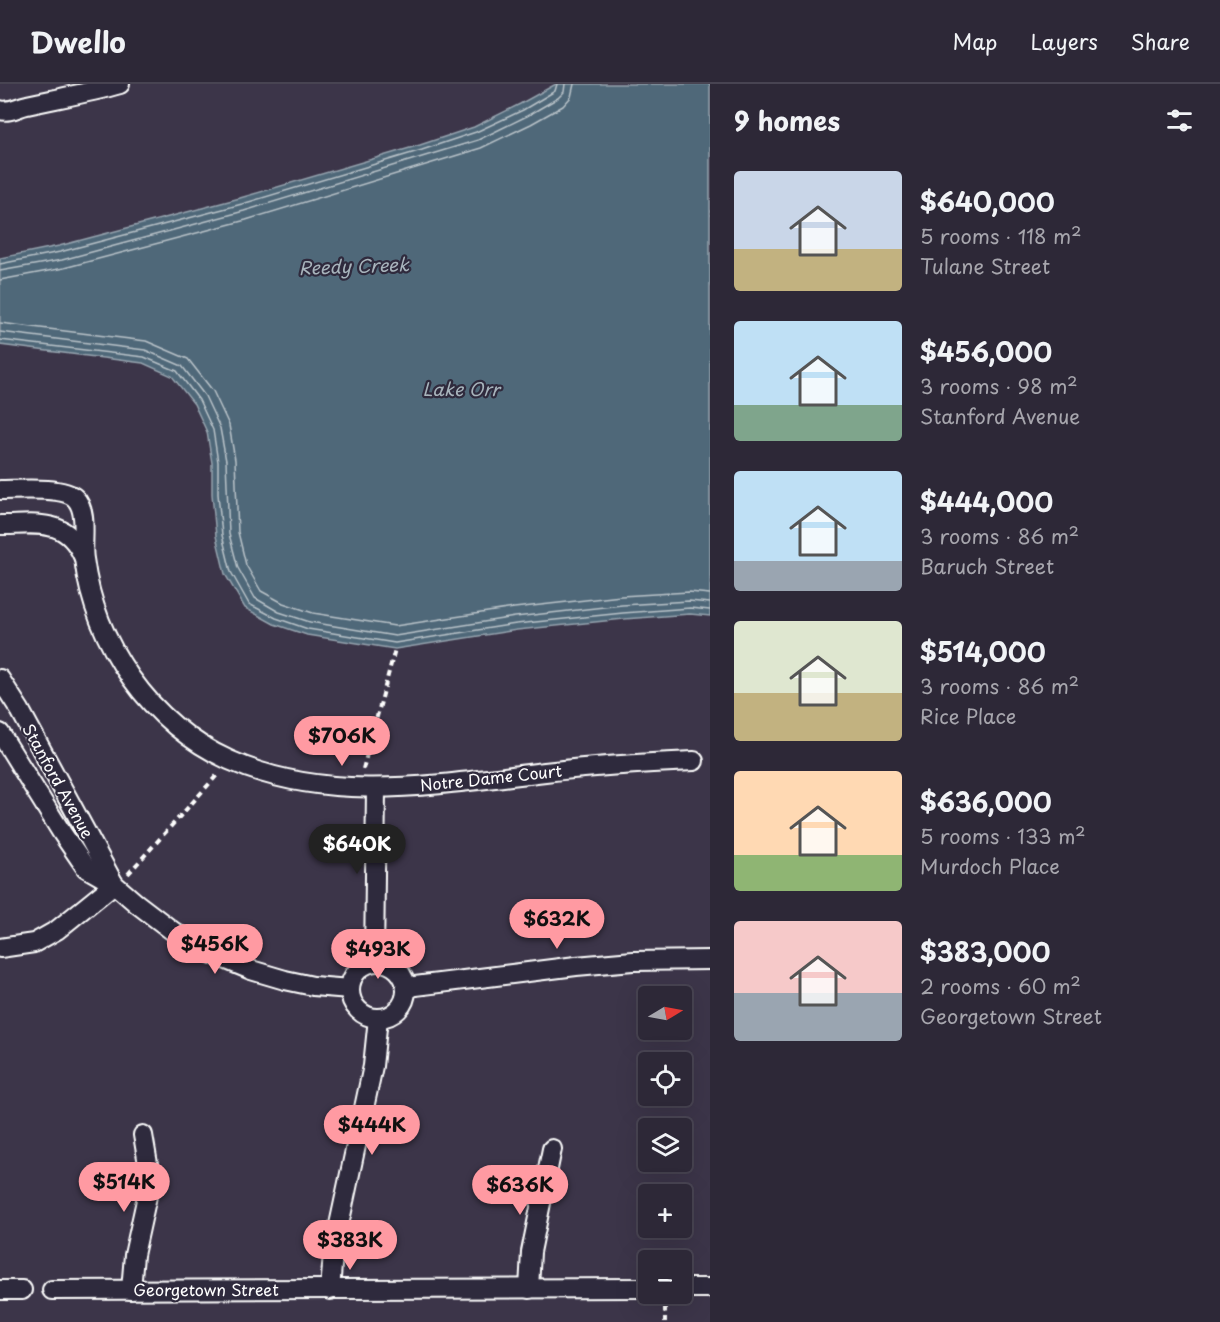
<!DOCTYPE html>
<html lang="en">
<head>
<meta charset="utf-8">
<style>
	:root { --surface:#2d2837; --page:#35303f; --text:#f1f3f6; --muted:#a7a6ad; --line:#484452; --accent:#ff9aa2 }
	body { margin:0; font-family:"Playpen Sans",sans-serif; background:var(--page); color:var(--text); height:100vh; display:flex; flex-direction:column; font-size:22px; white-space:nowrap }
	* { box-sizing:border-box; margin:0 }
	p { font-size:20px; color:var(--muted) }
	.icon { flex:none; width:33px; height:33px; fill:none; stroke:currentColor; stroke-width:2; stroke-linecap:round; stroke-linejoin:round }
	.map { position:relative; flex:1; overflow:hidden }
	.drawer { display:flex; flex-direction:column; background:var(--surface); width:510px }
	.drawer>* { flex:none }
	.needle { width:39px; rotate:80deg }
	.buttons { position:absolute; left:638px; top:902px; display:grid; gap:12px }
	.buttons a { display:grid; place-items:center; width:54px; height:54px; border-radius:6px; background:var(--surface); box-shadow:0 6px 24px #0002,0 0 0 2px var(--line); font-size:30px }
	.price { position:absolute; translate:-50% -51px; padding:0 14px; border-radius:21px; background:var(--accent); color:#111; font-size:20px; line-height:39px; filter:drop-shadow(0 2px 3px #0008) }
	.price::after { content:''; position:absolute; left:50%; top:36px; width:18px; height:14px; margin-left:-9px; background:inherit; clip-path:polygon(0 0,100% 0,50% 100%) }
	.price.selected { background:#222; color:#fff }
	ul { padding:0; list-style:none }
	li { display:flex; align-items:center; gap:18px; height:150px; padding:0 24px }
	li span { display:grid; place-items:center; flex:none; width:168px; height:120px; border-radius:6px; color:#555 }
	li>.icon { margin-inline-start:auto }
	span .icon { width:72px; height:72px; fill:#fffc; stroke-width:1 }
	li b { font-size:26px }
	h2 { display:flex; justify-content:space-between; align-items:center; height:72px; padding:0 24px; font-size:26px }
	header { display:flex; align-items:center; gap:36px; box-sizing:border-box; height:84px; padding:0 30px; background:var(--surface); border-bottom:2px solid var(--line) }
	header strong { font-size:28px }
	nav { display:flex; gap:33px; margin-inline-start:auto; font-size:21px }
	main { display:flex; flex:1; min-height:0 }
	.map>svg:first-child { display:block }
	.water { fill:#506879; stroke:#96a4af; stroke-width:1.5 }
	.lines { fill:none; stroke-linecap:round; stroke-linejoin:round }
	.shore { stroke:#b9c3c9; stroke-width:1.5 }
	.street-casing { stroke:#fff; stroke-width:22 }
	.path { stroke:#fff; stroke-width:4; stroke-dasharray:6 4.5; stroke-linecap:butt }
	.street { stroke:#2f2a3d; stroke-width:18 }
	.labels { text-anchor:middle; stroke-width:4.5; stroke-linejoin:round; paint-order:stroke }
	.street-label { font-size:16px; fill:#fff; stroke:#2f2a3d }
	.water-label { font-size:18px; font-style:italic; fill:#a8b4bc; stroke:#2f2a3d }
</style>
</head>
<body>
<header>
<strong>Dwello</strong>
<nav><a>Map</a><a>Layers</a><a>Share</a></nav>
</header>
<main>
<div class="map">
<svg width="710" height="1238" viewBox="0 0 710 1238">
	<rect width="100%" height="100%" fill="#3c3549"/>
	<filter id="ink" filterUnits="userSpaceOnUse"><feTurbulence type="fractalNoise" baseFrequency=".0167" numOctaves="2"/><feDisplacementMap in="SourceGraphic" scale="12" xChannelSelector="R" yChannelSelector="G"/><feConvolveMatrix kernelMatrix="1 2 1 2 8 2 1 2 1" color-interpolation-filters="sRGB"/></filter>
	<g filter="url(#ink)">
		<!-- water -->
		<path class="water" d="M 556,0 L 710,0 L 710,532 L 690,530 L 624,535 L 517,546 L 395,565 L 307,551 L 274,540 L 245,524 L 225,490 L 216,452 L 212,410 L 212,379 L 207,348 L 194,320 L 172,292 L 143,279 L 0,261 L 0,174 L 59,162 L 240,114 L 420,61 L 474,43 L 520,20 Z"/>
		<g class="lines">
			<!-- shore -->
			<g class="shore">
				<path d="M 0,180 L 60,168 L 242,120 L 422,66 L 476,48 L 523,26 L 555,7 L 557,0"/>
				<path d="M 0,187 L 62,176 L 244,127 L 478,56 L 527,32 L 558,14 L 564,8 L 565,0"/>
				<path d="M 0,196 L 64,184 L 246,136 L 481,64 L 531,40 L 563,22 L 571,13 L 574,0"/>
				<path d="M 0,239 L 146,257 L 188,275 L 213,307 L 229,341 L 235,376 L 238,448 L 246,481 L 261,507 L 283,519 L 313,529 L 395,542 L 514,524 L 621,512 L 689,508 L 710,510"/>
				<path d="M 0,248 L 145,266 L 182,282 L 205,312 L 220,344 L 226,377 L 229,450 L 238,484 L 255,514 L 279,528 L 310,538 L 395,552 L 515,533 L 622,521 L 689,517 L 710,519"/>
				<path d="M 0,256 L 144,273 L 177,287 L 199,316 L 213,346 L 218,378 L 218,410 L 222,451 L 231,488 L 249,520 L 276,534 L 308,545 L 395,559 L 516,540 L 623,529 L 690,524 L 710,526"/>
			</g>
			<defs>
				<g id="street">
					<path d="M 0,26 C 10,29 17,23 27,21 C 58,14 89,9 120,0"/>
					<path d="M 0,406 C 18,406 63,402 75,414 C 89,428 81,458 84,475 C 95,560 150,640 229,676 C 328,721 441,700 545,688 C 595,682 644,679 694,677"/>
					<path d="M 0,441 C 36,441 66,433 83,472"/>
					<path d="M 0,595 L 20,626 L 113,798"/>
					<path d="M 0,649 L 62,749 L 86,784 L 114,800 L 136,819 L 174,848 L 205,867 L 251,886 L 285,896 L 313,902 L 350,905"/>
					<path d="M 0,864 L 34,859 L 57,846 L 114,800"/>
					<path d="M 374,878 L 376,705"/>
					<circle cx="378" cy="906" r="28"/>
					<path d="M 407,903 L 576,882 L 633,877 L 710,876"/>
					<path d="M 681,1204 L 710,1204"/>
					<path d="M 529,1205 L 531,1168 L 552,1065"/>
					<path d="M 0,1206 L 22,1206"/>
					<path d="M 52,1206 L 648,1204"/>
					<path d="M 131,1206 L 134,1171 L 147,1112 L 148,1080 L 143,1051"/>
					<path d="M 330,1206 L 333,1169 L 373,982 L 378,934"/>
				</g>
			</defs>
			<!-- street casing -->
			<use href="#street" class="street-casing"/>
			<!-- path -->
			<g class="path">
				<path d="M 363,685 L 395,565"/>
				<path d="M 128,790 L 219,689"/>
				<path d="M 665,1213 L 665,1238"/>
			</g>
			<!-- street -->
			<use href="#street" class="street"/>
		</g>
	</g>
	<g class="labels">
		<!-- street labels -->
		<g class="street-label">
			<text transform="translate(491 694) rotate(-6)" y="6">Notre Dame Court</text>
			<text transform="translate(58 697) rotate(61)" y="6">Stanford Avenue</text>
			<text x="206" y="1212">Georgetown Street</text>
		</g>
		<!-- water labels -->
		<g class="water-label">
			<text transform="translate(354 183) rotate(-2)" y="6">Reedy Creek</text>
			<text x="461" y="312">Lake Orr</text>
		</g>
	</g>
</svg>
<div class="buttons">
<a><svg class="needle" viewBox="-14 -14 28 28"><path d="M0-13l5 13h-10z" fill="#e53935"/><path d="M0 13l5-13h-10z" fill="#a7a6ad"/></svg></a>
<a><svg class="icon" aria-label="locate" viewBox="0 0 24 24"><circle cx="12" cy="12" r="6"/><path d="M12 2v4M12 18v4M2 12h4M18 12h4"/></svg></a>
<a><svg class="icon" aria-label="layers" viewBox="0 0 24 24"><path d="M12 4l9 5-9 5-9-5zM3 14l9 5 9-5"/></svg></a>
<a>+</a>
<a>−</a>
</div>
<b class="price" style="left:342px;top:683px">$706K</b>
<b class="price selected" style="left:357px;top:791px">$640K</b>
<b class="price" style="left:557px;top:866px">$632K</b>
<b class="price" style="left:215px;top:891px">$456K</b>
<b class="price" style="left:378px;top:896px">$493K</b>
<b class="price" style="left:372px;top:1072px">$444K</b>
<b class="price" style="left:124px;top:1129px">$514K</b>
<b class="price" style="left:520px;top:1132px">$636K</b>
<b class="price" style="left:350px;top:1187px">$383K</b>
</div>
<section class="drawer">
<h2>9 homes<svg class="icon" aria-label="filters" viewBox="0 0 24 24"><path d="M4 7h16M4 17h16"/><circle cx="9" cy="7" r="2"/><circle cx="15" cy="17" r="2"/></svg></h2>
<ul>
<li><span style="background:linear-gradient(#c9d6e8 65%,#c2b280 0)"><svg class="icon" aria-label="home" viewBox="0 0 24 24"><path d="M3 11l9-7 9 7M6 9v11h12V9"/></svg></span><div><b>$640,000</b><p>5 rooms · 118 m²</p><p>Tulane Street</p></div></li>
<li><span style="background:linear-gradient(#bfe0f5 70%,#7fa58c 0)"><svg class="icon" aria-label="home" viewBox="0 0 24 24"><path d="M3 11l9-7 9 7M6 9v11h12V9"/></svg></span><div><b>$456,000</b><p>3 rooms · 98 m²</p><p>Stanford Avenue</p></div></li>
<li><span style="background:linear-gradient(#bfe0f5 75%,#9aa5b1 0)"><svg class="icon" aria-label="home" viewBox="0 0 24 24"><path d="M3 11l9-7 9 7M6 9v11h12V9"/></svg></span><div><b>$444,000</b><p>3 rooms · 86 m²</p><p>Baruch Street</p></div></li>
<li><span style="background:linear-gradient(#dfe7d0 60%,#c2b280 0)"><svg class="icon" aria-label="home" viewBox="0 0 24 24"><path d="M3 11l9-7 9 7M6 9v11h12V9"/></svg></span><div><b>$514,000</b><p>3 rooms · 86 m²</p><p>Rice Place</p></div></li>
<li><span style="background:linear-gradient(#ffd9b3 70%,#8fb573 0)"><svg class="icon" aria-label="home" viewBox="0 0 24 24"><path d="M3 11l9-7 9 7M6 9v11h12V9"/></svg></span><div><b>$636,000</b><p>5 rooms · 133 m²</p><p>Murdoch Place</p></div></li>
<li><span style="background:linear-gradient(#f6c9c9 60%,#9aa5b1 0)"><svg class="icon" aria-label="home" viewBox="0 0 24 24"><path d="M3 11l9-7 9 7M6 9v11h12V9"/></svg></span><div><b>$383,000</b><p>2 rooms · 60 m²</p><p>Georgetown Street</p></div></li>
</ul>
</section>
</main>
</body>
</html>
